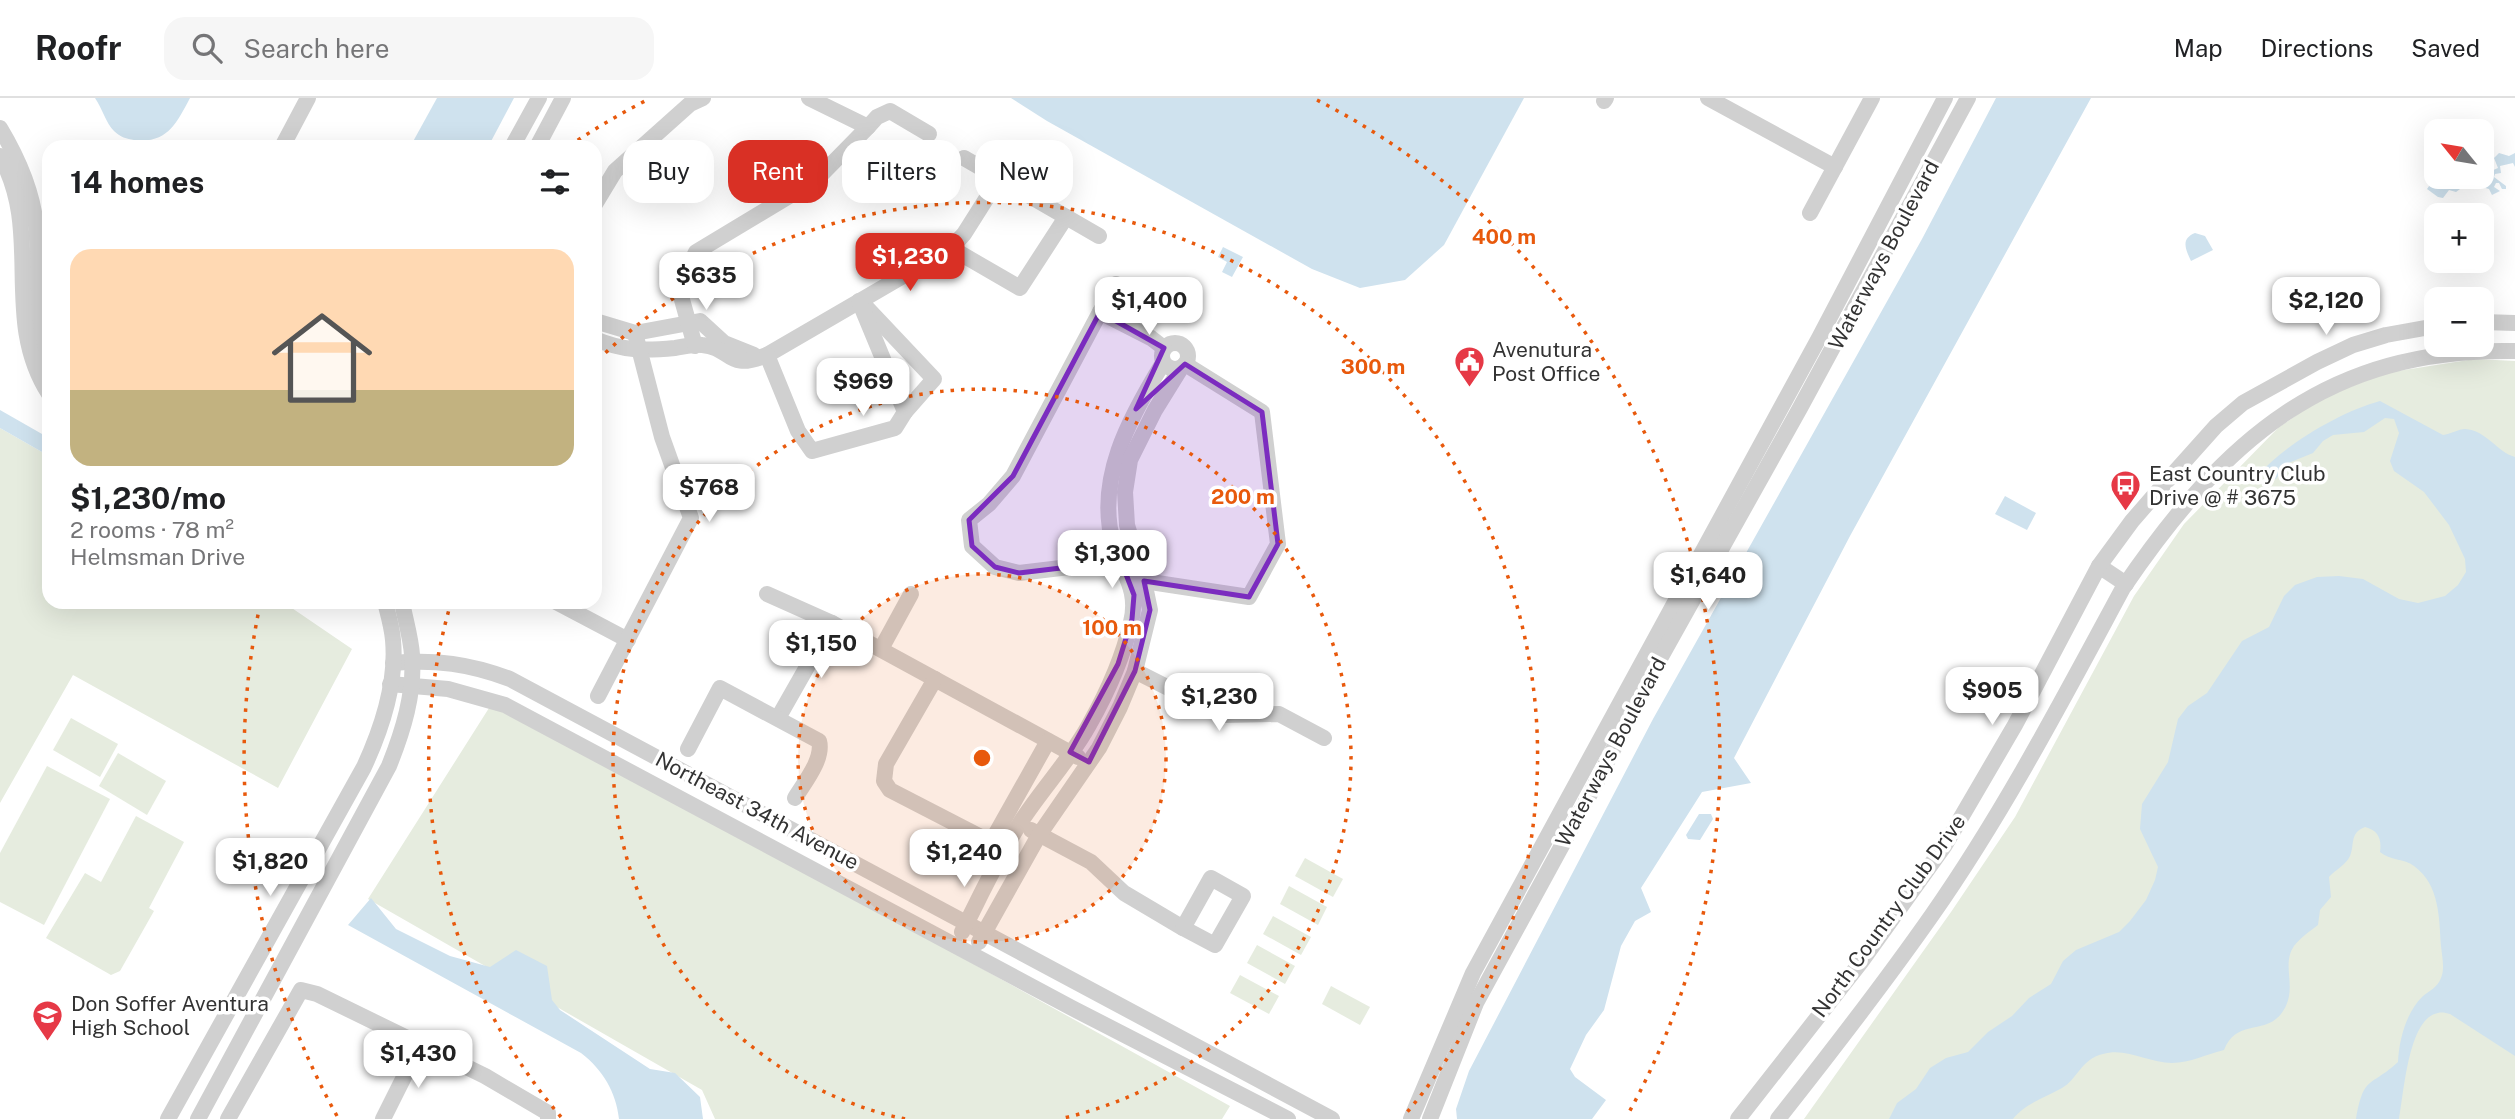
<!DOCTYPE html>
<html lang="en">
<head>
<meta charset="utf-8">
<style>
	:root { --surface:#fff; --page:#f6f6f6; --text:#202124; --muted:#757577; --line:#e0e0e0; --accent:#d93025 }
	body { margin:0; font-family:"Public Sans",sans-serif; background:var(--page); color:var(--text); height:100vh; display:flex; flex-direction:column; font-size:26px; white-space:nowrap }
	* { box-sizing:border-box; margin:0 }
	p { font-size:23px; color:var(--muted) }
	.icon { flex:none; width:38px; height:38px; fill:none; stroke:currentColor; stroke-width:2; stroke-linecap:round; stroke-linejoin:round }
	.map { position:relative; flex:1; overflow:hidden }
	.drawer { position:absolute; left:42px; top:42px; width:560px; height:469px; display:flex; flex-direction:column; background:var(--surface); border-radius:21px; box-shadow:0 7px 28px #0002 }
	.drawer>* { flex:none }
	.top-card { position:absolute; left:623px; top:42px; width:665px; height:63px; display:flex; gap:14px }
	.needle { width:46px; rotate:300deg }
	.controls { position:absolute; left:2424px; top:21px; display:grid; gap:14px }
	.controls a { display:grid; place-items:center; width:70px; height:70px; border-radius:14px; background:var(--surface); box-shadow:0 7px 28px #0002; font-size:35px }
	.price { position:absolute; translate:-50% -60px; padding:0 16px; border-radius:14px; background:#fff; color:#222; font-size:23px; line-height:46px; filter:drop-shadow(0 2px 4px #0008) }
	.price::after { content:''; position:absolute; left:50%; top:42px; width:21px; height:16px; margin-left:-10px; background:inherit; clip-path:polygon(0 0,100% 0,50% 100%) }
	.price.active { background:var(--accent); color:#fff }
	ul { padding:0; list-style:none }
	li { display:grid; align-content:center; gap:14px; height:371px; padding:0 28px }
	li span { display:grid; place-items:center; height:217px; border-radius:21px; color:#555 }
	li>.icon { margin-inline-start:auto }
	span .icon { width:126px; height:126px; fill:#fffc; stroke-width:1 }
	li b { font-size:30px }
	h2 { display:flex; justify-content:space-between; align-items:center; height:84px; padding:0 28px; font-size:30px }
	.tag { padding:0 24px; border-radius:21px; background:var(--surface); box-shadow:0 7px 28px #0002; font-size:24px; line-height:63px }
	.tag.active { background:var(--accent); color:#fff }
	header { display:flex; align-items:center; gap:42px; box-sizing:border-box; height:98px; padding:0 35px; background:var(--surface); border-bottom:2px solid var(--line) }
	header strong { font-size:33px }
	nav { display:flex; gap:38px; margin-inline-start:auto; font-size:24px }
	.search { width:490px; height:63px; background:var(--page); display:flex; align-items:center; gap:18px; box-sizing:border-box; padding:0 24px; border-radius:21px; color:var(--muted); font-size:26px }
	.map>svg:first-child { display:block }
	.green { fill:#e6ecdf }
	.water { fill:#cfe2ee }
	.lines { fill:none; stroke-linecap:round; stroke-linejoin:round }
	.minor { stroke:#d0d0d0; stroke-width:16 }
	.marked { fill:#7b2cbf; fill-opacity:0.2; stroke:#7b2cbf; stroke-width:5; stroke-linejoin:round }
	.ring { fill:none; stroke:#e8590c; stroke-width:3.5; stroke-dasharray:3.5 7 }
	.labels { text-anchor:middle; stroke-width:7; stroke-linejoin:round; paint-order:stroke }
	.street-label { font-size:21px; fill:#333; stroke:#fff }
	.poi-label { font-size:21px; fill:#333; stroke:#fff; text-anchor:start }
	.centre { fill:#e8590c; stroke:#fff; stroke-width:3.5 }
	.ring-label { font-size:21px; text-anchor:middle; font-weight:bold; fill:#e8590c; stroke:#fff; stroke-width:7; stroke-linejoin:round; paint-order:stroke }
</style>
</head>
<body>
<header>
<strong>Roofr</strong>
<div class="search"><svg class="icon" aria-label="search" viewBox="0 0 24 24"><circle cx="10" cy="10" r="6"/><path d="M15 15l6 6"/></svg>Search here</div>
<nav><a>Map</a><a>Directions</a><a>Saved</a></nav>
</header>
<div class="map">
<svg width="2515" height="1021" viewBox="0 0 2515 1021">
	<rect width="100%" height="100%" fill="#fff"/>
	<!-- green -->
	<g class="green">
		<path d="M 2475,261 L 2515,263 L 2515,1021 L 1804,1021 L 1951,814 L 2015,719 L 2134,498 L 2184,426 L 2278,330 L 2320,301 L 2385,275 Z"/>
		<path d="M 0,330 L 49,358 L 49,504 L 283,504 L 352,551 L 278,690 L 73,577 L 0,705 Z"/>
		<path d="M 489,610 L 528,619 L 1230,1008 L 1222,1021 L 715,1021 L 702,992 L 368,801 Z"/>
		<path d="M 71,620 L 118,646 L 100,679 L 53,652 Z"/>
		<path d="M 118,655 L 166,683 L 147,717 L 99,688 Z"/>
		<path d="M 47,668 L 110,701 L 44,827 L 0,804 L 0,755 Z"/>
		<path d="M 136,718 L 184,744 L 149,810 L 154,813 L 120,873 L 111,877 L 46,840 L 85,775 L 101,784 Z"/>
		<path d="M 1305,760 L 1343,781 L 1333,799 L 1295,778 Z"/>
		<path d="M 1289,788 L 1327,809 L 1318,827 L 1280,806 Z"/>
		<path d="M 1273,818 L 1311,839 L 1301,857 L 1263,836 Z"/>
		<path d="M 1257,847 L 1295,868 L 1285,886 L 1247,865 Z"/>
		<path d="M 1240,877 L 1279,898 L 1269,916 L 1230,895 Z"/>
		<path d="M 1331,888 L 1370,909 L 1360,927 L 1322,906 Z"/>
	</g>
	<!-- water -->
	<g class="water">
		<path d="M 95,0 L 190,0 C 176,26 167,46 134,42 C 127,41 120,39 114,33 C 106,25 102,10 95,0 Z"/>
		<path d="M 437,0 L 514,0 L 488,49 L 410,49 Z"/>
		<path d="M 1011,0 L 1524,0 L 1444,147 L 1405,182 L 1360,190 L 1312,171 L 1047,23 Z"/>
		<path d="M 1996,0 L 2091,0 L 1850,438 L 1734,660 L 1751,685 L 1702,694 L 1641,790 L 1651,814 L 1635,823 L 1621,848 L 1604,912 L 1586,937 L 1570,971 L 1575,979 L 1606,1002 L 1592,1021 L 1457,1021 L 1456,1011 L 1469,973 L 1653,621 L 1922,141 Z"/>
		<path d="M 2499,55 L 2509,58 L 2515,55 L 2515,69 L 2513,65 L 2500,68 L 2501,75 L 2495,76 L 2494,79 L 2506,88 L 2506,91 L 2502,91 L 2499,85 L 2496,85 L 2494,89 L 2500,93 L 2492,97 L 2489,91 L 2482,89 L 2482,86 L 2489,81 L 2491,73 L 2498,70 L 2494,60 Z"/>
		<path d="M 2436,78 L 2444,81 L 2452,79 L 2454,83 L 2460,84 L 2460,91 L 2456,94 L 2449,92 L 2443,100 L 2438,99 L 2427,91 Z"/>
		<path d="M 2195,135 L 2205,138 L 2213,152 L 2191,163 C 2186,152 2180,141 2195,135 Z"/>
		<path d="M 1223,149 L 1243,159 L 1232,179 L 1222,174 L 1227,164 L 1218,159 Z"/>
		<path d="M 2380,303 L 2443,337 C 2450,336 2459,331 2465,331 C 2486,332 2497,354 2515,359 L 2515,958 L 2450,916 C 2446,915 2442,914 2438,915 C 2408,920 2404,996 2399,1021 L 2356,1021 C 2364,976 2370,990 2398,964 C 2399,942 2406,915 2422,899 C 2430,892 2437,890 2441,880 C 2445,871 2442,858 2441,848 C 2439,820 2440,787 2414,768 C 2404,760 2390,763 2380,754 C 2382,741 2378,732 2365,729 C 2349,735 2355,747 2350,758 C 2346,767 2335,772 2329,779 L 2331,799 L 2320,812 L 2318,827 C 2309,834 2301,839 2294,848 C 2280,869 2300,891 2281,916 C 2264,937 2236,921 2224,952 C 2207,956 2190,965 2172,965 C 2149,965 2126,949 2103,956 C 2081,961 2077,982 2062,990 C 2046,999 2024,1006 2013,1021 L 1889,1021 L 1897,1005 L 1916,991 L 1930,970 L 1946,960 L 1968,954 L 1988,934 L 2012,918 L 2029,900 L 2051,886 L 2063,863 L 2076,852 L 2119,834 L 2130,823 L 2146,802 L 2155,782 L 2158,769 L 2140,731 L 2142,706 L 2168,664 L 2178,621 L 2188,608 L 2207,595 L 2242,543 L 2269,529 L 2284,498 L 2295,487 L 2317,479 L 2339,478 L 2363,481 L 2399,501 L 2418,505 L 2445,498 L 2458,487 L 2466,474 L 2465,461 L 2449,427 L 2424,394 L 2394,373 L 2390,363 L 2399,335 L 2394,321 L 2385,320 L 2364,334 L 2333,337 L 2323,343 L 2313,355 L 2286,366 L 2276,381 L 2267,381 L 2260,375 C 2288,345 2340,314 2380,303 Z"/>
		<path d="M 0,312 L 49,340 L 49,358 L 0,330 Z"/>
		<path d="M 2005,398 L 2036,415 L 2027,432 L 1995,416 Z"/>
		<path d="M 1699,716 L 1711,716 L 1713,721 L 1700,742 L 1688,741 L 1686,737 Z"/>
		<path d="M 371,800 L 396,831 L 450,858 L 490,869 L 516,852 L 547,868 L 552,902 L 560,912 L 650,971 L 675,975 L 700,999 L 703,1021 L 619,1021 C 616,994 603,972 581,955 L 348,827 Z"/>
	</g>
	<g class="lines">
		<!-- minor -->
		<g class="minor">
			<path d="M 1708,0 L 1835,69"/>
			<path d="M 1604,3 L 1606,0"/>
			<path d="M 868,29 L 877,19 L 890,13 L 929,36"/>
			<path d="M 0,30 C 18,60 32,91 36,127 C 41,174 31,215 49,261"/>
			<path d="M 282,49 L 308,0"/>
			<path d="M 512,49 L 539,0"/>
			<path d="M 537,49 L 563,0"/>
			<path d="M 0,58 C 44,135 0,220 49,296"/>
			<path d="M 964,60 L 1099,138"/>
			<path d="M 595,106 L 615,73 L 690,6 L 703,0"/>
			<path d="M 1810,115 L 1872,0"/>
			<path d="M 951,150 L 1020,190 L 1066,119"/>
			<path d="M 866,209 L 934,281 L 905,314"/>
			<path d="M 1100,214 L 1116,186"/>
			<path d="M 595,223 L 635,235 L 700,223 L 724,245 L 754,257"/>
			<path d="M 2482,224 L 2515,225"/>
			<path d="M 595,241 C 623,253 644,253 675,250 C 683,249 693,246 702,247 C 732,249 726,274 767,257 L 951,150 L 964,136 L 1000,79"/>
			<circle cx="1175" cy="258" r="13"/>
			<path d="M 695,248 L 679,191 L 696,154 L 816,82 L 868,29 L 809,0"/>
			<path d="M 1164,250 L 1151,240 L 1100,214 L 1013,378 L 989,406 L 969,422 L 972,448 L 995,469 L 1019,475 L 1111,464 L 1144,483 L 1249,499 L 1278,446 L 1262,314 L 1185,266"/>
			<path d="M 767,257 L 798,333 L 812,353 L 895,330 L 905,314 L 859,203"/>
			<path d="M 2099,468 L 2126,486"/>
			<path d="M 767,496 L 832,525 L 1078,659"/>
			<path d="M 556,504 L 628,542"/>
			<path d="M 881,551 L 911,496"/>
			<path d="M 393,565 C 435,561 470,566 510,581 L 1332,1021"/>
			<path d="M 1135,573 L 1222,617 L 1279,616 L 1324,640"/>
			<path d="M 935,581 L 886,666 L 884,683 L 890,692 L 983,740 L 993,741 L 1048,643"/>
			<path d="M 390,586 L 448,591 L 505,607 L 1072,910 L 1288,1021"/>
			<path d="M 598,598 L 691,420 L 662,339 L 635,235"/>
			<path d="M 778,620 L 832,525"/>
			<path d="M 688,651 L 720,590 L 819,643 C 824,661 804,685 795,700"/>
			<path d="M 1031,732 L 1091,764 L 1124,795 L 1183,830"/>
			<path d="M 1211,780 L 1243,798 L 1215,847 L 1183,830 Z"/>
			<path d="M 962,834 C 981,797 999,757 1022,722 C 1043,690 1071,660 1089,627 C 1107,595 1123,560 1131,524 C 1139,493 1123,476 1114,448 C 1094,383 1130,319 1163,265"/>
			<path d="M 979,844 L 1039,737 L 1099,650 L 1120,609 L 1135,573 L 1150,512 L 1144,483 L 1127,427 L 1125,394 L 1130,362 L 1155,312 L 1181,270"/>
			<path d="M 168,1021 L 364,669 C 382,630 397,585 393,542 C 392,529 388,516 385,504"/>
			<path d="M 198,1021 L 389,668 C 403,633 415,595 412,557 C 411,540 405,521 402,504"/>
			<path d="M 228,1021 L 301,892 L 317,896 L 485,978 L 548,1015 L 548,1021"/>
			<path d="M 383,1021 L 420,947"/>
			<path d="M 1411,1021 L 1473,875 L 1819,240 L 1945,0"/>
			<path d="M 1430,1021 L 1476,905 L 1595,687 L 1658,564 L 1800,310 L 1968,0"/>
			<path d="M 1738,1021 L 1861,864 L 1945,747 L 2015,627 L 2099,468 L 2132,423 L 2165,385 L 2216,328 L 2243,305 L 2317,264 L 2353,247 L 2386,237 L 2436,228"/>
			<path d="M 1778,1021 C 1831,954 1883,887 1932,817 C 2004,714 2063,601 2123,490 C 2223,343 2327,249 2515,253"/>
		</g>
	</g>
	<!-- marked area -->
	<path class="marked" d="M 1100,214 L 1164,250 L 1136,311 L 1185,266 L 1262,314 L 1278,446 L 1249,499 L 1144,483 L 1150,512 L 1135,573 L 1089,664 L 1070,654 L 1118,566 L 1132,521 L 1134,497 L 1124,471 L 1111,464 L 1019,475 L 995,469 L 972,448 L 969,422 L 1013,378 Z"/>
	<!-- distance rings -->
	<circle cx="982" cy="660" r="184" fill="#e8590c" fill-opacity=".12"/>
	<g class="ring">
		<circle cx="982" cy="660" r="184"/>
		<path d="M905 1021A369 369 0 1 1 1059 1021"/>
		<path d="M561 1019A553 553 0 0 1 450 508M598 262A553 553 0 0 1 1403 1019"/>
		<path d="M337 1018A738 738 0 0 1 260 507M569 48A738 738 0 0 1 647 2M1317 2A738 738 0 0 1 1627 1018"/>
	</g>
	<!-- icons -->
	<defs>
		<symbol id="civic-pin" viewBox="-11 -11 22 30"><path d="M0 17L-7.5 6A9.5 9.5 0 1 1 7.5 6Z" fill="#e63946" stroke="#fff"/><path d="M-.6-6.5H3V-4.5H.6V-3L4-1V1h2V6H-6V1h2V-1L-.6-3ZM-1.2 2.5V6h2.4V2.5Z" fill="#fff"/></symbol>
		<symbol id="bus-pin" viewBox="-11 -11 22 30"><path d="M0 17L-7.5 6A9.5 9.5 0 1 1 7.5 6Z" fill="#e63946" stroke="#fff"/><path d="M-5-6H5V4H4V6H2V4H-2V6H-4V4H-5ZM-3.5-4V0h7V-4ZM-3.5 1.2v1.5H-2V1.2ZM2 1.2v1.5H3.5V1.2Z" fill="#fff"/></symbol>
		<symbol id="school-pin" viewBox="-11 -11 22 30"><path d="M0 17L-7.5 6A9.5 9.5 0 1 1 7.5 6Z" fill="#e63946" stroke="#fff"/><path d="M0-5L7-2L0 1L-7-2ZM-4 1L0 2.5L4 1V4Q0 6-4 4Z" fill="#fff"/></symbol>
	</defs>
	<g fill-rule="evenodd">
		<use href="#civic-pin" x="1452" y="246" width="35" height="47"/>
		<use href="#bus-pin" x="2108" y="370" width="35" height="47"/>
		<use href="#school-pin" x="30" y="900" width="35" height="47"/>
	</g>
	<g class="labels">
		<!-- street labels -->
		<g class="street-label">
			<text transform="translate(1884 157) rotate(-62)" y="7">Waterways Boulevard</text>
			<text transform="translate(1611 654) rotate(-62)" y="7">Waterways Boulevard</text>
			<text transform="translate(757 713) rotate(28)" y="7">Northeast 34th Avenue</text>
			<text transform="translate(1889 818) rotate(-54)" y="7">North Country Club Drive</text>
		</g>
		<!-- poi labels -->
		<g class="poi-label">
			<text x="1492" y="259">Avenutura<tspan x="1492" dy="24">Post Office</tspan></text>
			<text x="2149" y="383">East Country Club<tspan x="2149" dy="24">Drive @ # 3675</tspan></text>
			<text x="71" y="913">Don Soffer Aventura<tspan x="71" dy="24">High School</tspan></text>
		</g>
	</g>
	<circle cx="982" cy="660" r="10" class="centre"/>
	<g class="ring-label">
		<text x="1504" y="146">400 m</text>
		<text x="1373" y="276">300 m</text>
		<text x="1243" y="406">200 m</text>
		<text x="1112" y="537">100 m</text>
	</g>
</svg>
<div class="controls">
<a><svg class="needle" viewBox="-14 -14 28 28"><path d="M0-13l5 13h-10z" fill="#e53935"/><path d="M0 13l5-13h-10z" fill="#757577"/></svg></a>
<a>+</a>
<a>−</a>
</div>
<b class="price active" style="left:910px;top:195px">$1,230</b>
<b class="price" style="left:706px;top:214px">$635</b>
<b class="price" style="left:1149px;top:239px">$1,400</b>
<b class="price" style="left:2326px;top:239px">$2,120</b>
<b class="price" style="left:863px;top:320px">$969</b>
<b class="price" style="left:709px;top:426px">$768</b>
<b class="price" style="left:1112px;top:492px">$1,300</b>
<b class="price" style="left:1708px;top:514px">$1,640</b>
<b class="price" style="left:821px;top:582px">$1,150</b>
<b class="price" style="left:1992px;top:629px">$905</b>
<b class="price" style="left:1219px;top:635px">$1,230</b>
<b class="price" style="left:964px;top:791px">$1,240</b>
<b class="price" style="left:270px;top:800px">$1,820</b>
<b class="price" style="left:418px;top:992px">$1,430</b>
<div class="top-card">
<a class="tag">Buy</a>
<a class="tag active">Rent</a>
<a class="tag">Filters</a>
<a class="tag">New</a>
</div>
<section class="drawer">
<h2>14 homes<svg class="icon" aria-label="filters" viewBox="0 0 24 24"><path d="M4 7h16M4 17h16"/><circle cx="9" cy="7" r="2"/><circle cx="15" cy="17" r="2"/></svg></h2>
<ul>
<li><span style="background:linear-gradient(#ffd9b3 65%,#c2b280 0)"><svg class="icon" aria-label="home" viewBox="0 0 24 24"><path d="M3 11l9-7 9 7M6 9v11h12V9"/></svg></span><div><b>$1,230/mo</b><p>2 rooms · 78 m²</p><p>Helmsman Drive</p></div></li>
</ul>
</section>
</div>
</body>
</html>
